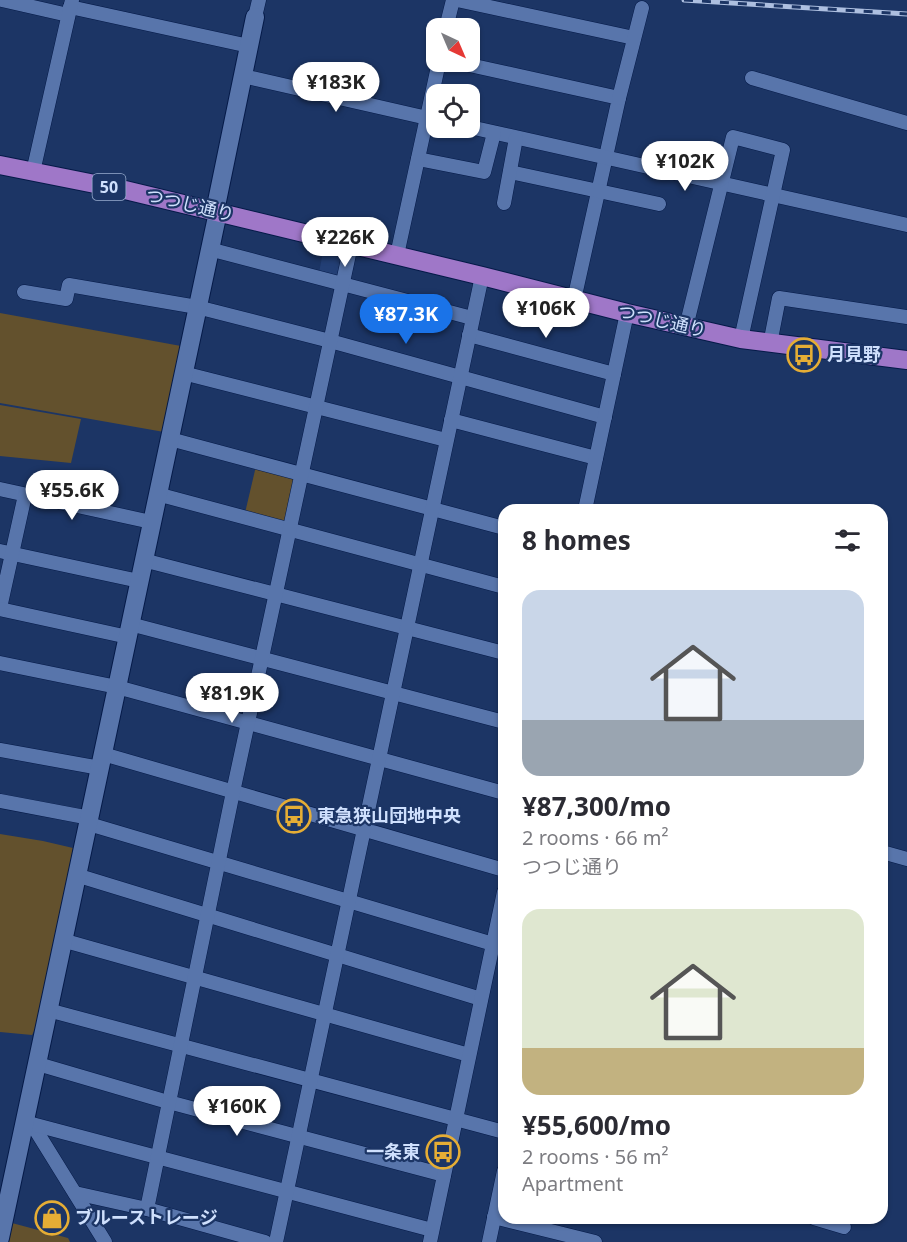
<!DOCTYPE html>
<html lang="en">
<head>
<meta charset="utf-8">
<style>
	:root { --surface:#fff; --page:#f2f2f3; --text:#2b2b33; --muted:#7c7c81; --accent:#1a73e8 }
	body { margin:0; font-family:"Noto Sans","Noto Sans JP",sans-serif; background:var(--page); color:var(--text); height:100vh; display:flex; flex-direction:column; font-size:22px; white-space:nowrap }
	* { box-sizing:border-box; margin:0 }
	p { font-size:20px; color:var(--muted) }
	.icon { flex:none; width:33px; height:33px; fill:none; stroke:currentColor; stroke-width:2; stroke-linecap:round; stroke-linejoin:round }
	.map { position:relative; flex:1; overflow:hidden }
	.drawer { position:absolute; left:498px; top:504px; width:390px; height:720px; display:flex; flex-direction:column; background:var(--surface); border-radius:18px; box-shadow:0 2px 4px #0004 }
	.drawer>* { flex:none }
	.needle { width:39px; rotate:136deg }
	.buttons { position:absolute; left:426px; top:18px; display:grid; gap:12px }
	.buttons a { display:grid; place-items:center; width:54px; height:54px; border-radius:12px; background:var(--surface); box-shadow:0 2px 4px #0004; font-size:30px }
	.price { position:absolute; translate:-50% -51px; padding:0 14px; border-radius:21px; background:#fff; color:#222; font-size:20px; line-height:39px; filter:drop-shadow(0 2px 3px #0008) }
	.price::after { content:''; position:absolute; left:50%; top:36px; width:18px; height:14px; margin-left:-9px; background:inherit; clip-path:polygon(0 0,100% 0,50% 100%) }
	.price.selected { background:var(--accent); color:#fff }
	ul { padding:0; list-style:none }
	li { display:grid; align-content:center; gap:12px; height:318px; padding:0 24px }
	li span { display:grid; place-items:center; height:186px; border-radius:18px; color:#555 }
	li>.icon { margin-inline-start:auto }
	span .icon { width:108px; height:108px; fill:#fffc; stroke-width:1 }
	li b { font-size:26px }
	h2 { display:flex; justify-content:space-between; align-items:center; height:72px; padding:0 24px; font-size:26px }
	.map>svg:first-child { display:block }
	.built { fill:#233f75 }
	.green { fill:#63512d }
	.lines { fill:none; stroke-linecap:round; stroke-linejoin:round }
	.street-casing { stroke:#051a48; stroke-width:15 }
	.secondary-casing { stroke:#051a48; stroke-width:20 }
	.primary-casing { stroke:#051a48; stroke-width:20 }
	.street { stroke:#5875ab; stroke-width:14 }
	.secondary { stroke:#5875ab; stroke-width:18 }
	.primary { stroke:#9f77c8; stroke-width:18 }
	.rail-casing { stroke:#adbfe0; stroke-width:5 }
	.rail { stroke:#1c3565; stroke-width:3; stroke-dasharray:9; stroke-linecap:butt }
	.labels { text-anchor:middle; stroke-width:4.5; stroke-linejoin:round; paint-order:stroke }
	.shield { fill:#1c3565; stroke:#99adcf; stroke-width:1.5 }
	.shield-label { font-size:16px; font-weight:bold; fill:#cfe0fd }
	.street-label { font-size:18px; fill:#cfe0fd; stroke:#1c3565 }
	.poi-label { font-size:18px; font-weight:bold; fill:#cfe0fd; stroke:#1c3565; text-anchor:start }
</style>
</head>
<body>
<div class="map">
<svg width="907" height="1242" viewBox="0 0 907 1242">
	<rect width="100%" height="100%" fill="#1c3565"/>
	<!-- built -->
	<path class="built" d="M 324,246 L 341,250 L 343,253 L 339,274 L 335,277 L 319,273 Z"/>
	<!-- green -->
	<g class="green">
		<path d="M 0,313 L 181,346 L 164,432 L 0,403 Z"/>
		<path d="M 0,405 L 81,419 L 71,463 L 0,456 Z"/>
		<path d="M 256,466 L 293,477 L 295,481 L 286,523 L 245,513 Z"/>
		<path d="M 0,834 L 43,841 L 73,848 L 40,1020 L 32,1035 L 0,1032 Z"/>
		<path d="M 0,1216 L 12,1223 L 68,1238 L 70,1242 L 0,1242 Z"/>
	</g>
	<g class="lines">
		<defs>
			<g id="street">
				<path d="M 2,0 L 68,15"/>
				<path d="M 457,0 L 634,38"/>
				<path d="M 70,7 L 249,46"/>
				<path d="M 255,17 L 259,0"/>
				<path d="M 446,28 L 453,0"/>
				<path d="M 456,62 L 619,98 L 574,300"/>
				<path d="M 243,76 L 436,120"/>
				<path d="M 752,78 L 907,123"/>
				<path d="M 619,98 L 642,8"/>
				<path d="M 470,127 L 907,225"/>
				<path d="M 418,159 L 484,172 L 494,133"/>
				<path d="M 33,172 L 72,0"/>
				<path d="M 510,172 L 659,204"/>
				<path d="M 504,203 L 516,138"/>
				<path d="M 209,249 L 472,318"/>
				<path d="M 397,255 L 439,62"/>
				<path d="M 24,292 L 66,299 L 69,285 L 197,307 L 330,341 L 605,417"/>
				<path d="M 686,327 L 733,137 L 783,150 L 741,339"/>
				<path d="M 469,335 L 614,374"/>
				<path d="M 770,344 L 779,298 L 907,317"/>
				<path d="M 183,373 L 446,440"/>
				<path d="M 451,420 L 596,458"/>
				<path d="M 170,439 L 504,528"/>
				<path d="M 0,489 L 151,522"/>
				<path d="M 157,494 L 504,587"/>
				<path d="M 585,510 L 627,313"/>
				<path d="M 0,551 L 139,581"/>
				<path d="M 143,560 L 504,653"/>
				<path d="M 0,608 L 25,495"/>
				<path d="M 0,609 L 128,637"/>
				<path d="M 130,624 L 504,722"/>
				<path d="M 0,663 L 117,687 L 504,793"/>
				<path d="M 0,750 L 100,768"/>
				<path d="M 103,754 L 504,870"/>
				<path d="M 0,801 L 90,818"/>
				<path d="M 89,824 L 493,944"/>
				<path d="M 882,852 L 907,859"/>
				<path d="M 76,875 L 481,999"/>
				<path d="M 62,940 L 469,1055"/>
				<path d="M 48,1010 L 504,1132"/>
				<path d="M 38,1064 L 161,1100 L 444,1175"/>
				<path d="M 28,1123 L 32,1124 L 105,1242"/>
				<path d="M 32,1124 L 432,1230"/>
				<path d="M 75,1193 L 147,1209 L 265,1242"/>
				<path d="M 147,1209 L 233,792 L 351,245"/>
				<path d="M 494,1217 L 595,1242"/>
				<path d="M 814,1218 L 844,1227"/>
				<path d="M 276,1242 L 482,276"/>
				<path d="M 430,1242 L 504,892"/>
				<path d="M 489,1242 L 504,1171"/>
			</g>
			<g id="secondary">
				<path d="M 215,211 L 255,17"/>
				<path d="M 0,1238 L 218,212"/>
			</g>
			<path id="primary" d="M 0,165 L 125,190 L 482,276 L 627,313 L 741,339 L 907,360"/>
		</defs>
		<!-- street casing -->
		<use href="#street" class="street-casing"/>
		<!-- secondary casing -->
		<use href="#secondary" class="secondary-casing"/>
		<!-- primary casing -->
		<use href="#primary" class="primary-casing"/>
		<!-- street -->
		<use href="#street" class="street"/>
		<!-- secondary -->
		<use href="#secondary" class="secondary"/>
		<!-- primary -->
		<use href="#primary" class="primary"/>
		<defs>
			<path id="rail" d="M 684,0 L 907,14"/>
		</defs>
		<!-- rail casing -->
		<use href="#rail" class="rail-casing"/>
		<!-- rail -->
		<use href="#rail" class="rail"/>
	</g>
	<!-- icons -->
	<defs>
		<symbol id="bus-ring" viewBox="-11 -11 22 22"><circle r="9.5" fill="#1c3565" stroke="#e5ad35" stroke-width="1.5"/><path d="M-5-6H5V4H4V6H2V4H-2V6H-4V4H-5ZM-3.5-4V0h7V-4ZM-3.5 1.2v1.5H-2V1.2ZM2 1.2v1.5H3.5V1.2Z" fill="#e5ad35"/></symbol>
		<symbol id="shop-ring" viewBox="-11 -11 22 22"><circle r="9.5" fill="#1c3565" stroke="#e5ad35" stroke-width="1.5"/><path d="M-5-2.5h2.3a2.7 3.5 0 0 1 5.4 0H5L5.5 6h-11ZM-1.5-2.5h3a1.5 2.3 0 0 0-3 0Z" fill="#e5ad35"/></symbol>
	</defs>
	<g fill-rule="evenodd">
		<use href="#bus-ring" x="785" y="336" width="38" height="38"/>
		<use href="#bus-ring" x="275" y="797" width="38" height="38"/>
		<use href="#bus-ring" x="424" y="1133" width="38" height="38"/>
		<use href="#shop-ring" x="33" y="1199" width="38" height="38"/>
	</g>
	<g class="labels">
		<!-- shield labels -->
		<rect class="shield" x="92.5" y="174" width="33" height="26" rx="4.5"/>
		<g class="shield-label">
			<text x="109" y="193">50</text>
		</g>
		<!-- street labels -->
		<g class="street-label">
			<text transform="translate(190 205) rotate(13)" y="6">つつじ通り</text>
			<text transform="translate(662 321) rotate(13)" y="6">つつじ通り</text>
		</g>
		<!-- poi labels -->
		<g class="poi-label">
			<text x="827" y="361">月見野</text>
			<text x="317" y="822">東急狭山団地中央</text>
			<text x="420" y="1158" text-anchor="end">一条東</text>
			<text x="75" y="1224">ブルーストレージ</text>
		</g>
	</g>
</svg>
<div class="buttons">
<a><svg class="needle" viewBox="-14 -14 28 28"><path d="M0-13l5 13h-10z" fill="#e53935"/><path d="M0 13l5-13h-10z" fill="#7c7c81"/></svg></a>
<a><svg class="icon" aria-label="locate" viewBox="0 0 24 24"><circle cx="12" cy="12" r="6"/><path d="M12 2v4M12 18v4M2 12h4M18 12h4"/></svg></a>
</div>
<b class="price" style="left:336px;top:113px">¥183K</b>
<b class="price" style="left:685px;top:192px">¥102K</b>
<b class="price" style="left:345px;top:268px">¥226K</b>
<b class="price" style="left:546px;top:339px">¥106K</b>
<b class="price selected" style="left:406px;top:345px">¥87.3K</b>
<b class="price" style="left:72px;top:521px">¥55.6K</b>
<b class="price" style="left:232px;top:724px">¥81.9K</b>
<b class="price" style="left:237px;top:1137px">¥160K</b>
<section class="drawer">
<h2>8 homes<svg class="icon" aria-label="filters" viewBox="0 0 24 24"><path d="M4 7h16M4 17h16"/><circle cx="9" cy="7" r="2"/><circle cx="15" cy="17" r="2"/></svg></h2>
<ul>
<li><span style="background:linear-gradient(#c9d6e8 70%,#9aa5b1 0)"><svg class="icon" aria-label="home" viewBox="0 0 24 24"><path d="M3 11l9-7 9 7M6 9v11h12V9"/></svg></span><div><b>¥87,300/mo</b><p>2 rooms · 66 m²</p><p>つつじ通り</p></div></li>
<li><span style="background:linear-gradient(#dfe7d0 75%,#c2b280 0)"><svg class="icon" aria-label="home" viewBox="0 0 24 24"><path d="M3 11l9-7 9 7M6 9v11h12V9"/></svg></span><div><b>¥55,600/mo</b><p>2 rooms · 56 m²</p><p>Apartment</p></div></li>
</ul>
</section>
</div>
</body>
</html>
